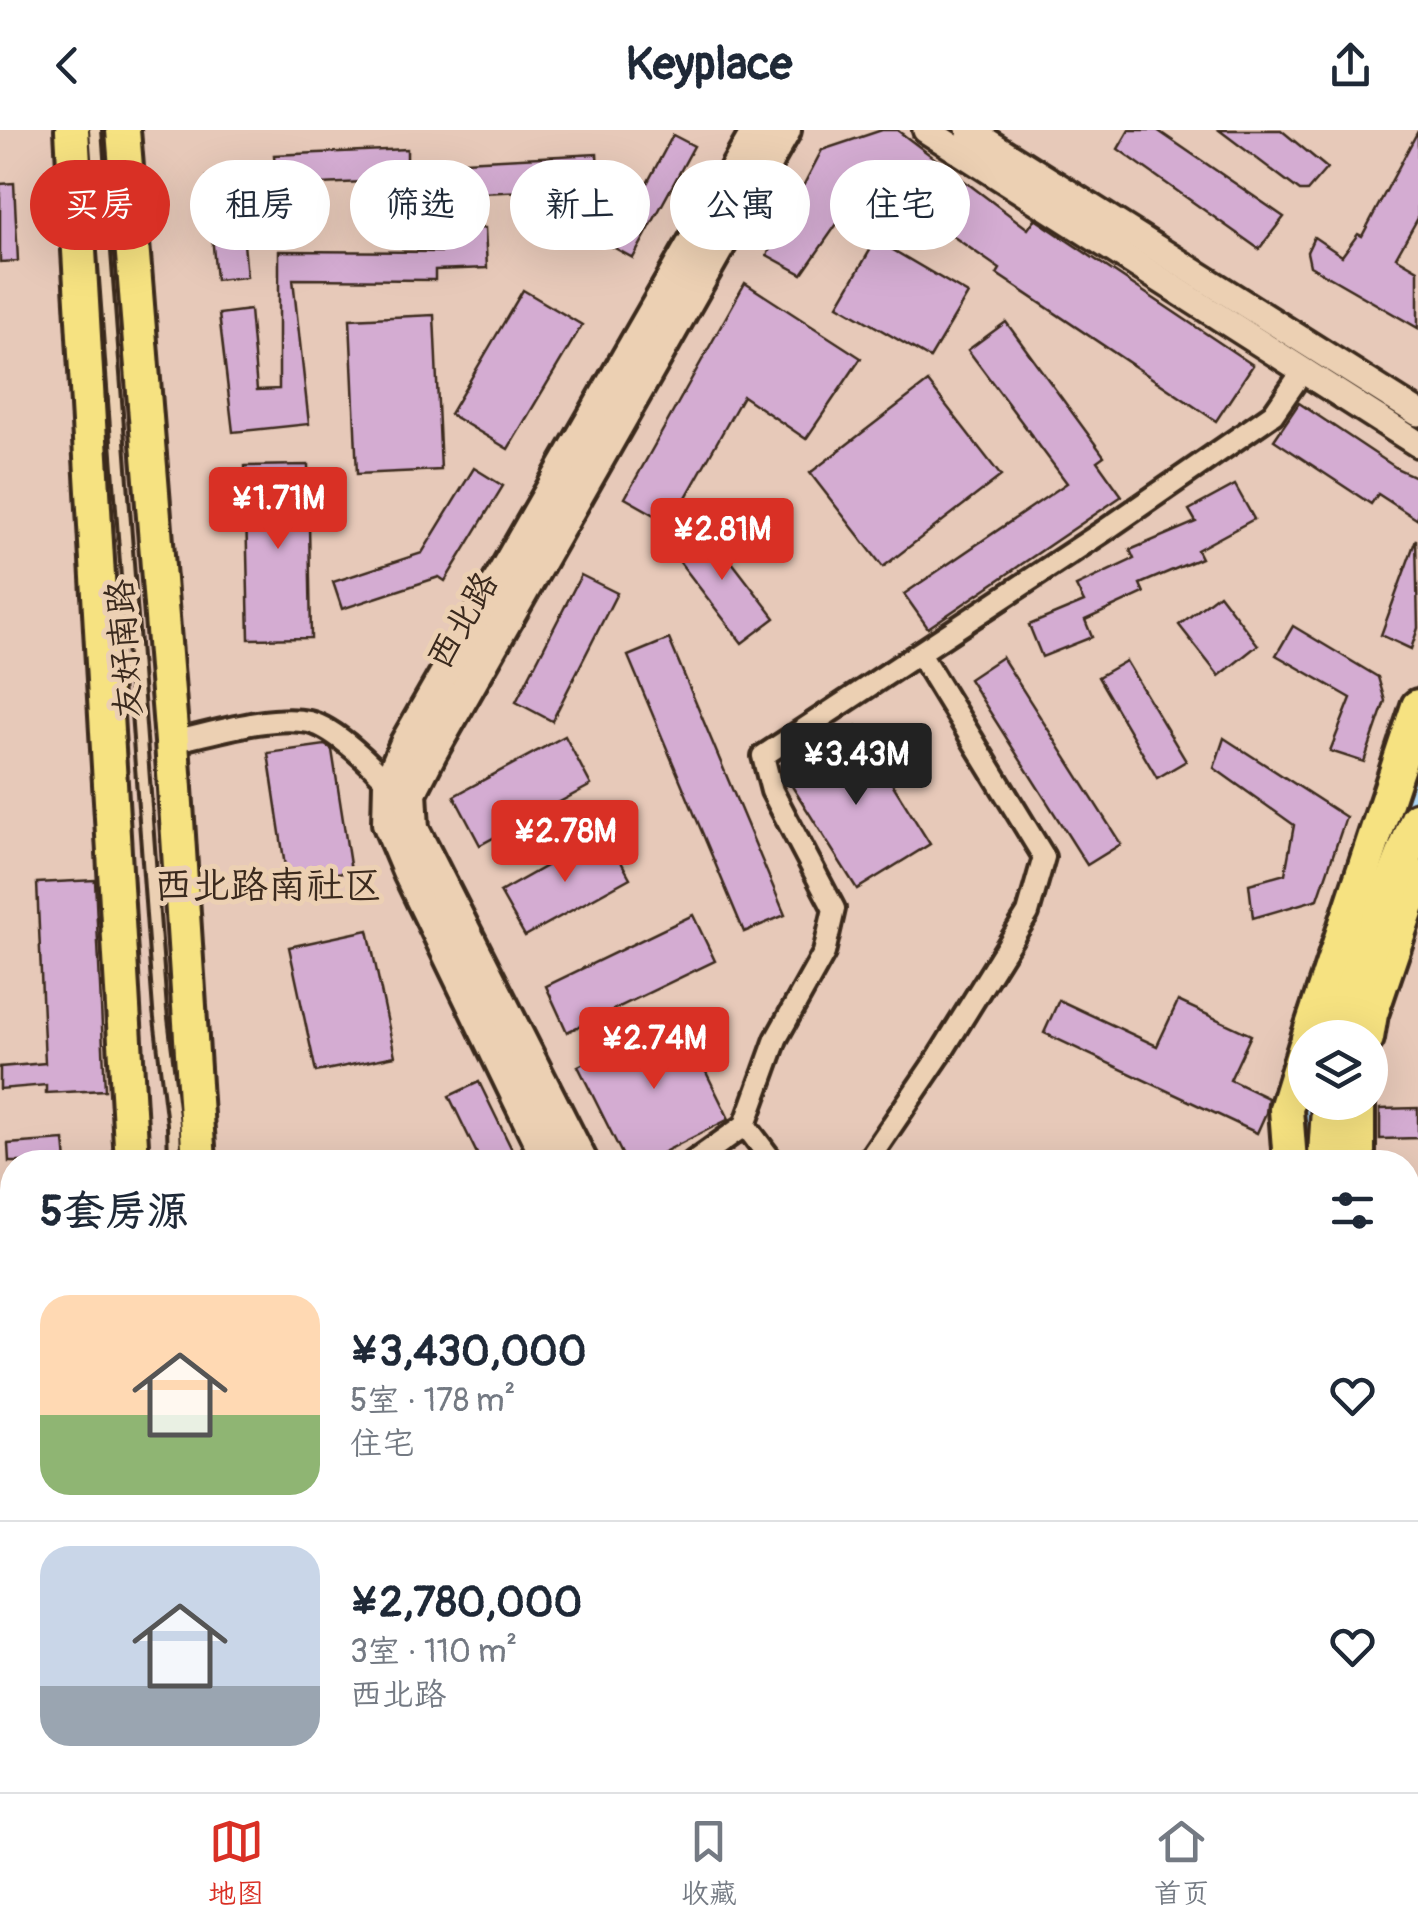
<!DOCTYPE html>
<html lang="zh">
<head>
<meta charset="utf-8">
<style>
	:root { --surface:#fff; --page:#f6f6f7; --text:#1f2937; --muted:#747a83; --line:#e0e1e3; --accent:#d93025 }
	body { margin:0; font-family:Pangolin,"LXGW WenKai TC",sans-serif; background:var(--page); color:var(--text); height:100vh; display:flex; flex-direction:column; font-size:38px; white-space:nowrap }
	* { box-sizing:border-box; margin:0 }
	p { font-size:32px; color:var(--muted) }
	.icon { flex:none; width:55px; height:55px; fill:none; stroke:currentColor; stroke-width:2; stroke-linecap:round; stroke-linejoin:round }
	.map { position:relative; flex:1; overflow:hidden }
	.drawer { position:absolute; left:0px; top:1020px; width:1420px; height:642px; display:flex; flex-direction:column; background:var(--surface); border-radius:40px 40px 0 0; box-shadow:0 10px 40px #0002 }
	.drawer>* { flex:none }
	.top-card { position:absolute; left:30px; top:30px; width:1360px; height:90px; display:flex; gap:20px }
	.fabs { position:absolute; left:1288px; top:890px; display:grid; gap:20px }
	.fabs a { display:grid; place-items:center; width:100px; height:100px; border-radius:50%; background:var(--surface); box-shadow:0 10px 40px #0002; font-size:50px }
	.price { position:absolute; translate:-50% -85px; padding:0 22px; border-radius:10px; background:var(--accent); color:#fff; font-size:32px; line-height:65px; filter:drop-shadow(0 2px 5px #0008) }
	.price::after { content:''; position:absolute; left:50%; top:60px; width:30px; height:22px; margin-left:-15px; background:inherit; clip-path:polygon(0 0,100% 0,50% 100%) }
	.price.selected { background:#222; color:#fff }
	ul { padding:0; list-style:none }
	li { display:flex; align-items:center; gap:30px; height:250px; padding:0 40px }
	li+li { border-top:2px solid var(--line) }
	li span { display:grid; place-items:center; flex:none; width:280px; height:200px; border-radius:30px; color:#555 }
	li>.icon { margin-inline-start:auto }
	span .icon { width:120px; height:120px; fill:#fffc; stroke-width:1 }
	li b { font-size:42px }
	h2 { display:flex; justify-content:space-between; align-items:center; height:120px; padding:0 40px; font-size:42px }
	.tag { padding:0 35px; border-radius:45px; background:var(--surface); box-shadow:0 10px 40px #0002; font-size:35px; line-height:90px }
	.tag.selected { background:var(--accent); color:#fff }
	header { display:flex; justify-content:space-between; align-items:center; height:130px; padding:0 40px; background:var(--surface); font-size:45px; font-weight:700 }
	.dock { display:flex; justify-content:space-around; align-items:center; height:140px; border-top:2px solid var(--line); background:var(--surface); font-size:28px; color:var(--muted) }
	.dock a { display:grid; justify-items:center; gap:5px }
	.dock .selected { color:var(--accent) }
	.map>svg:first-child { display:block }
	.built { fill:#e1c0c0 }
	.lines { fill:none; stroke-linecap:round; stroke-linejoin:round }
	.river { stroke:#acd6f7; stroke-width:40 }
	.building { fill:#d4acd2; stroke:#3b2a1e; stroke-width:2.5 }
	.service-casing { stroke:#3b2a1e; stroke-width:18 }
	.minor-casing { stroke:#3b2a1e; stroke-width:28 }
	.tertiary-casing { stroke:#3b2a1e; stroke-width:32 }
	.secondary-casing { stroke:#3b2a1e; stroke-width:38 }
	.primary-casing { stroke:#3b2a1e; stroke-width:40 }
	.trunk-casing { stroke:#3b2a1e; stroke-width:42 }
	.service { stroke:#ecd0b3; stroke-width:10 }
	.minor { stroke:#ecd0b3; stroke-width:20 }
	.tertiary { stroke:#ecd0b3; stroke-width:25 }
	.secondary { stroke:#ecd0b3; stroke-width:30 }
	.primary { stroke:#f6e281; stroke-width:32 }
	.trunk { stroke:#f6e281; stroke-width:35 }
	.labels { text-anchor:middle; stroke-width:10; stroke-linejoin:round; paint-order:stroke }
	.street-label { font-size:35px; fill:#3b2a1e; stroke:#ecd0b3 }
	.neighbourhood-label { font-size:38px; fill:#3b2a1e; stroke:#ecd0b3 }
</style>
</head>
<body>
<header><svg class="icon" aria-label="back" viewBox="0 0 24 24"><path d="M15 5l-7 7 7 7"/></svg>Keyplace<svg class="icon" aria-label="share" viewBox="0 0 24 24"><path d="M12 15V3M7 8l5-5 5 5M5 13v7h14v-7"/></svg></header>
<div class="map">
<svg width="1418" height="1662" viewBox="0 0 1418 1662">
	<rect width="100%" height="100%" fill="#e7c9b9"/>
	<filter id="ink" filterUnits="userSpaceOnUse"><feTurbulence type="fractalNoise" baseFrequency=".01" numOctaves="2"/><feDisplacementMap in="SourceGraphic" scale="20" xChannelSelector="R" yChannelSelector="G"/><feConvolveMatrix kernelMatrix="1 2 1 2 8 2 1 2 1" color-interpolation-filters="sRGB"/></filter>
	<g filter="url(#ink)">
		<!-- built -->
		<path class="built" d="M 388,1650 L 606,1650 L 609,1662 L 388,1662 Z"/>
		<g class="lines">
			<!-- river -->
			<g class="river">
				<path d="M 1389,725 L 1418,649"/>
				<path d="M 1309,972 L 1314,1032"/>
			</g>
		</g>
		<!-- building -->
		<g class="building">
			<path d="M 882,0 L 897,0 L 1028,99 L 1035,89 L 1253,235 L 1216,291 L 997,144 L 1000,139 L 869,48 L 802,144 L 767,125 L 822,20 Z"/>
			<path d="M 1129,0 L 1157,0 L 1284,87 L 1259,119 L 1118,19 Z"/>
			<path d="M 1219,0 L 1281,0 L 1327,38 L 1307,61 L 1300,61 Z"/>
			<path d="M 1418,1 L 1418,88 L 1396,127 L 1418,140 L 1418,198 L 1310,136 L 1307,122 L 1314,107 L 1342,126 L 1358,104 L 1362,106 Z"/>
			<path d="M 673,5 L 694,16 L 633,128 L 613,117 Z"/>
			<path d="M 407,19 L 407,34 L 597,24 L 599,58 L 432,65 L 431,49 L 276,56 L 274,25 Z"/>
			<path d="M 238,45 L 247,147 L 216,150 L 207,47 Z"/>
			<path d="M 14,53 L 18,131 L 0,132 L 0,54 Z"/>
			<path d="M 485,98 L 487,138 L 435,140 L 435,150 L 293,149 L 309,294 L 233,302 L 219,184 L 250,180 L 257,260 L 279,259 L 279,121 L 442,122 L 441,100 Z"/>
			<path d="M 876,110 L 968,164 L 930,228 L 838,175 Z"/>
			<path d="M 745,153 L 861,228 L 806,309 L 743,266 L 671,394 L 625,368 Z"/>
			<path d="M 523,160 L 582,195 L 508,319 L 450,284 Z"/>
			<path d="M 434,185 L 441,340 L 357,344 L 350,189 Z"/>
			<path d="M 1006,192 L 1104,326 L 1097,331 L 1122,366 L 928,498 L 904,464 L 1067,353 L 968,220 Z"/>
			<path d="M 928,252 L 1001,346 L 883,437 L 810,343 Z"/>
			<path d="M 1299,273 L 1398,339 L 1418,348 L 1418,390 L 1378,364 L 1371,374 L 1274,310 Z"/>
			<path d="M 308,335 L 311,508 L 249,509 L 245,336 Z"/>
			<path d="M 474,338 L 503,356 L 445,451 L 439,447 L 342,479 L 333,452 L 422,423 Z"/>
			<path d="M 1235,355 L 1254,389 L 1197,420 L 1201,428 L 1140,454 L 1144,463 L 1085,490 L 1092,507 L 1042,527 L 1029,495 L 1084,472 L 1076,456 L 1134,429 L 1130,420 L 1196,392 L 1189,380 Z"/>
			<path d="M 702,393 L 775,488 L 742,513 L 669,418 Z"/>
			<path d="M 1416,409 L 1418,498 L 1411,519 L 1381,505 Z"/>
			<path d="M 581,445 L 617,463 L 552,591 L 516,572 Z"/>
			<path d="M 1219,464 L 1258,515 L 1219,546 L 1179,495 Z"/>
			<path d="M 1293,496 L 1378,547 L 1385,571 L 1364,632 L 1330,621 L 1351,568 L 1276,525 Z"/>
			<path d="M 669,509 L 785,785 L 744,802 L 628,526 Z"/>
			<path d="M 1002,527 L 1121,714 L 1087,735 L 969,549 Z"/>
			<path d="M 1126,531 L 1186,631 L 1157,648 L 1098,547 Z"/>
			<path d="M 856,596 L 930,714 L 857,759 L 783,642 Z"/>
			<path d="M 565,606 L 591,655 L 480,715 L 454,666 Z"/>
			<path d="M 1224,608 L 1346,687 L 1318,769 L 1253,788 L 1249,754 L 1285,744 L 1294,695 L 1214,638 Z"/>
			<path d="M 325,615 L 332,620 L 351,741 L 287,750 L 268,623 Z"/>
			<path d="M 605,703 L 630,748 L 525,806 L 500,762 Z"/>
			<path d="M 95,750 L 105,960 L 46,963 L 46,955 L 0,959 L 0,937 L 45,933 L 37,753 Z"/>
			<path d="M 693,785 L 715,831 L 567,902 L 546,856 Z"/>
			<path d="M 368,800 L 395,926 L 316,942 L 289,817 Z"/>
			<path d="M 1059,870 L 1157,916 L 1178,871 L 1251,905 L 1230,950 L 1268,968 L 1266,983 L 1257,1003 L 1044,903 Z"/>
			<path d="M 679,887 L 729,989 L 644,1032 L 626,1032 L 578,936 Z"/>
			<path d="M 479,952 L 518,1032 L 481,1032 L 449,966 Z"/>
			<path d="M 1418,978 L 1418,1008 L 1380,1009 L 1380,979 Z"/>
			<path d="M 64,1010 L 66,1032 L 9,1032 L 8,1014 Z"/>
		</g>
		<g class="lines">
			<defs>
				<g id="service">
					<path d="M 95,0 L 160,880 L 174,994 L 175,1032"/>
					<path d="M 163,1662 L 164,1650"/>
					<path d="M 193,1662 L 194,1650"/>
				</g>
				<g id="minor">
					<path d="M 172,612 C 211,604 270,584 309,592 C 336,598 375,638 393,658"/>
					<path d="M 745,995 L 773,1032"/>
					<path d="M 693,1032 L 745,995 L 776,909 L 824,823 L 834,779 L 772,661 L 763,626 L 1104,401 L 1273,284 L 1302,242"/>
					<path d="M 867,1032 L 939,926 L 1028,783 L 1044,727 L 920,524"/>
				</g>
				<g id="tertiary">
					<path d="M 926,0 L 1418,314"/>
					<path d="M 969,0 L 1418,283"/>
				</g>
				<g id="secondary">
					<path d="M 549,1032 L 409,743 L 388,693 L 389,653 L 406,613 L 758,0"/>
					<path d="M 582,1032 L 413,699 L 411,662 L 432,621 L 785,0"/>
					<path d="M 0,1418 L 12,1417"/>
					<path d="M 0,1487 L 12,1486"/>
					<path d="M 789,1650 L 793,1662"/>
					<path d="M 853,1650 L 856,1662"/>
				</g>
				<g id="primary">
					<path d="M 72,0 L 132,1032"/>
					<path d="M 123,0 L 172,612 L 199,1032"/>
					<path d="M 1308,908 L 1418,576"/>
					<path d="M 1367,908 L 1371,884 L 1418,746"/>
					<path d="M 1358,972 L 1358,1032"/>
					<path d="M 1290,1032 L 1286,979 L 1305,917"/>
					<path d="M 1346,1650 L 1347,1662"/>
					<path d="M 1395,1650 L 1396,1662"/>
					<path d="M 141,1662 L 142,1650"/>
					<path d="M 216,1662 L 218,1650"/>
				</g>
				<g id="trunk">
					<path d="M 1339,908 L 1352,861 L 1418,690"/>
					<path d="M 1326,1032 L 1330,972"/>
					<path d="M 1408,1279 L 1418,1285"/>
					<path d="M 1408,1322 L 1418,1321"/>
					<path d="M 1408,1353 L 1418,1352"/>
					<path d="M 1408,1380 L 1418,1380"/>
					<path d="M 1408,1415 L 1418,1414"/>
					<path d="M 0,1439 L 12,1439"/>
					<path d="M 1408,1442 L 1418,1441"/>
					<path d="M 0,1467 L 12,1466"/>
					<path d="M 771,1650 L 773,1662"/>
					<path d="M 814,1650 L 817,1662"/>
				</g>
			</defs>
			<!-- service casing -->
			<use href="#service" class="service-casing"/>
			<!-- minor casing -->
			<use href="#minor" class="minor-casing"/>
			<!-- tertiary casing -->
			<use href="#tertiary" class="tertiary-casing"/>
			<!-- secondary casing -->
			<use href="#secondary" class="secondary-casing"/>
			<!-- primary casing -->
			<use href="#primary" class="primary-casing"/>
			<!-- trunk casing -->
			<use href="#trunk" class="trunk-casing"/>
			<!-- service -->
			<use href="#service" class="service"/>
			<!-- minor -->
			<use href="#minor" class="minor"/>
			<!-- tertiary -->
			<use href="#tertiary" class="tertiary"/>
			<!-- secondary -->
			<use href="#secondary" class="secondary"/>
			<!-- primary -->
			<use href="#primary" class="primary"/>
			<!-- trunk -->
			<use href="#trunk" class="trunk"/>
		</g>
	</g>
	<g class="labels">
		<!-- street labels -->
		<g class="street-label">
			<text transform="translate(462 490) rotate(-60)" y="12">西北路</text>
			<text transform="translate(124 519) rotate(-94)" y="12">友好南路</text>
		</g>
		<!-- neighbourhood labels -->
		<g class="neighbourhood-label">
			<text x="268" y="768">西北路南社区</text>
		</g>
	</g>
</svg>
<div class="fabs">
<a><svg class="icon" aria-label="layers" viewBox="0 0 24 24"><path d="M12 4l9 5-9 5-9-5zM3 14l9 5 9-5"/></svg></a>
</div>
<b class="price" style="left:278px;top:422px">¥1.71M</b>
<b class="price" style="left:722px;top:453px">¥2.81M</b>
<b class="price selected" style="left:856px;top:678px">¥3.43M</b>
<b class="price" style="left:565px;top:755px">¥2.78M</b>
<b class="price" style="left:654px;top:962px">¥2.74M</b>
<div class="top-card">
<a class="tag selected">买房</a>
<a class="tag">租房</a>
<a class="tag">筛选</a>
<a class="tag">新上</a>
<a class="tag">公寓</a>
<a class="tag">住宅</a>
</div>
<section class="drawer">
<h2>5套房源<svg class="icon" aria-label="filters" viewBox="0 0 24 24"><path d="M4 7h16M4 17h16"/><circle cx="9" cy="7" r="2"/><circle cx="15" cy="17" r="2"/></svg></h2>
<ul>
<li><span style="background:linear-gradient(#ffd9b3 60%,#8fb573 0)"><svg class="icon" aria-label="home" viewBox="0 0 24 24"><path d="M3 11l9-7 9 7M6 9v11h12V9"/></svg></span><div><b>¥3,430,000</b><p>5室 · 178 m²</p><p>住宅</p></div><svg class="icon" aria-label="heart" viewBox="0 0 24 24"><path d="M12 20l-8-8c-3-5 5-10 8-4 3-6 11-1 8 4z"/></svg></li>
<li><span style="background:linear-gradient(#c9d6e8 70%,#9aa5b1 0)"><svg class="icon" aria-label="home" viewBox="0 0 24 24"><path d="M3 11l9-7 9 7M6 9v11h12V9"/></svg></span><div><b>¥2,780,000</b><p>3室 · 110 m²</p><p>西北路</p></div><svg class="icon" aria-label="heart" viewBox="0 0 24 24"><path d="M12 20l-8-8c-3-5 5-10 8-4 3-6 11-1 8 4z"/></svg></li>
</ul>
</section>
</div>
<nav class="dock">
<a class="selected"><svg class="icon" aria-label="map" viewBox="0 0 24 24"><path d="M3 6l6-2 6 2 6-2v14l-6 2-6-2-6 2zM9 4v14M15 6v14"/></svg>地图</a>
<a><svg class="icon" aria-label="saved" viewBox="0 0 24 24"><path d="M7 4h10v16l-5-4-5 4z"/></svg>收藏</a>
<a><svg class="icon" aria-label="home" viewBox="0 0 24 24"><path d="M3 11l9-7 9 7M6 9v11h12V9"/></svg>首页</a>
</nav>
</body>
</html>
